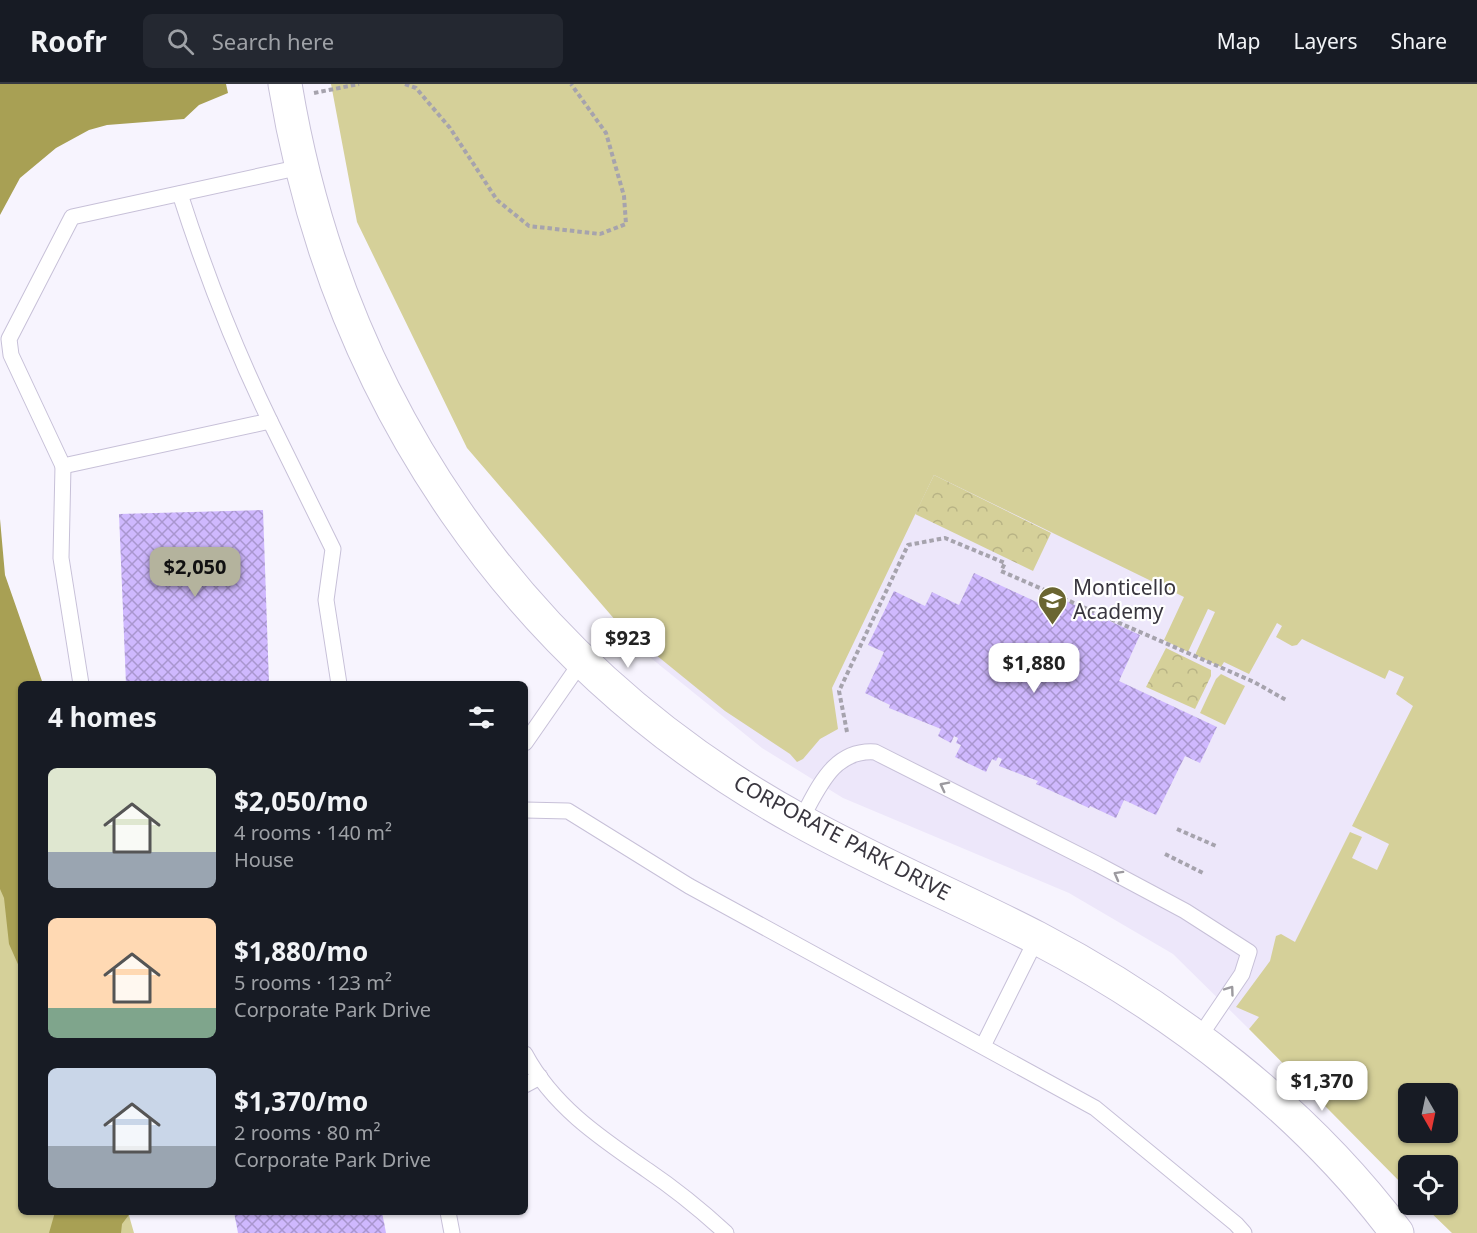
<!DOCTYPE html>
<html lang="en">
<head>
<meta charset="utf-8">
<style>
	:root { --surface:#171b24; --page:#242831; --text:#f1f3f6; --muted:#9ea1a6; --line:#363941; --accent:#b4b39d }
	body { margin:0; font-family:"Noto Sans",sans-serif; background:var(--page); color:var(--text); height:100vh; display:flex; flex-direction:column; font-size:22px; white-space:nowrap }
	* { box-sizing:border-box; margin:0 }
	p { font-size:20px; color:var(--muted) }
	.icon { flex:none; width:33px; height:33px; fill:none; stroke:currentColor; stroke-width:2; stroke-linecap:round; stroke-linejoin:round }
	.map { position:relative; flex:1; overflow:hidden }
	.panel { position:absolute; left:18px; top:597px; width:510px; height:534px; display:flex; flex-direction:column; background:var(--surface); border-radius:9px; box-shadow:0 2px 4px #0004 }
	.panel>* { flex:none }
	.needle { width:39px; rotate:171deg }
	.fabs { position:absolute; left:1398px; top:999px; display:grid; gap:12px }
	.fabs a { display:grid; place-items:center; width:60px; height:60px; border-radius:9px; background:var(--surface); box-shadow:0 2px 4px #0004; font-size:30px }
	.price { position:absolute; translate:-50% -51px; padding:0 14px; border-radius:12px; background:#fff; color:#222; font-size:20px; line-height:39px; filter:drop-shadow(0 2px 3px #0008) }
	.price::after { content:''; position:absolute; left:50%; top:36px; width:18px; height:14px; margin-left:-9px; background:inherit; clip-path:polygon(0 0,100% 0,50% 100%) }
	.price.active { background:var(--accent); color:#111 }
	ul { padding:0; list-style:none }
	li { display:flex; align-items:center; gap:18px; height:150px; padding:0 30px }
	li span { display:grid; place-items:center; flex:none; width:168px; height:120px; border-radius:9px; color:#555 }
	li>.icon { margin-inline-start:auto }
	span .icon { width:72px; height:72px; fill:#fffc; stroke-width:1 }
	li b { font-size:26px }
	h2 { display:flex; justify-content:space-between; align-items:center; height:72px; padding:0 30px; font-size:26px }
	header { display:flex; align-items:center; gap:36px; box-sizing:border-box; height:84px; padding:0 30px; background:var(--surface); border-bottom:2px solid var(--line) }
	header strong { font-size:28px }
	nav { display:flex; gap:33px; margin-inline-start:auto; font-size:21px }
	.search { width:420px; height:54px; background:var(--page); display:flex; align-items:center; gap:15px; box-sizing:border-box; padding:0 21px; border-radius:9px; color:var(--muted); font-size:22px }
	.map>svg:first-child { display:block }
	.built { fill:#ede7fa }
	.grass { fill:#d5d099; fill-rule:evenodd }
	.park { fill:url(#park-crowns) }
	.water { fill:#a8a054 }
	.building { fill:url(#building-cross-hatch) }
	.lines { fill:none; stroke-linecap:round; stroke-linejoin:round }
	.lane-casing { stroke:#c7c0d8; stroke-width:17 }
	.secondary-casing { stroke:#c7c0d8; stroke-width:35 }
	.path { stroke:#a6a3ad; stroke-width:4; stroke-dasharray:4.5 3; stroke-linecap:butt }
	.lane { stroke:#fff; stroke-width:15 }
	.secondary { stroke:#fff; stroke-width:33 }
	.oneway { stroke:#9c9a9f }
	.labels { text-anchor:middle; stroke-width:4.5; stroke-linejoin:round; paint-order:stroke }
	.poi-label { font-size:21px; fill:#39363f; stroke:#fff; text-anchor:start }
	.street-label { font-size:21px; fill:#39363f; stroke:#fff }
</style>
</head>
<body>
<header>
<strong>Roofr</strong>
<div class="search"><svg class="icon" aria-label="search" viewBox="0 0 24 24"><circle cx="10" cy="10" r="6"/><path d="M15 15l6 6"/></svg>Search here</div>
<nav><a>Map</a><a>Layers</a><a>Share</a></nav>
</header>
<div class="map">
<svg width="1477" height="1149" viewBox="0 0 1477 1149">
	<defs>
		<pattern id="park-crowns" width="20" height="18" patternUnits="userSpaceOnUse" patternTransform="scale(1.5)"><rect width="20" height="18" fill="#d5d099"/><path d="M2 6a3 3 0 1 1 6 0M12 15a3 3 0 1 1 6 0" fill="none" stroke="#b8b385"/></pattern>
		<pattern id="building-cross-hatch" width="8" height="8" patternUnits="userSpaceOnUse" patternTransform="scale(1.5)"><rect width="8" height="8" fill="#cfb8fe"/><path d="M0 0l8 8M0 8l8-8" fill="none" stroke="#a996cf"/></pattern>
	</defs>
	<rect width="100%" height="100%" fill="#f7f4fe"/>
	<!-- built -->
	<path class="built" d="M 933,270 L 1413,386 L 1466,712 L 1249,945 L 1173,870 L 1069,809 L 843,714 L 762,664 L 641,566 Z"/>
	<!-- grass -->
	<g class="grass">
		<path d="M 331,0 L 1477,0 L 1477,1149 L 1452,1149 L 1423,1121 L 1448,1120 L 1448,1082 L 1408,1082 L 1408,1106 L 1249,945 L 1259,933 L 1236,923 L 1270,877 L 1276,852 L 1281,850 L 1295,858 L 1350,748 L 1362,753 L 1352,774 L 1377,786 L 1389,760 L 1352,742 L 1413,622 L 1396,610 L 1404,593 L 1389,586 L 1385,595 L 1302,555 L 1297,561 L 1292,562 L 1276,553 L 1282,542 L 1277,539 L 1249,590 L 1224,578 L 1221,583 L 1195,571 L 1215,528 L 1208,525 L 1188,568 L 1164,556 L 1184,513 L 934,391 L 832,604 L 838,645 L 820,655 L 803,675 L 797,678 L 790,670 L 725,627 L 645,562 L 641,566 L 467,364 L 357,138 ZM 1408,1010 L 1448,1010 L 1448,1048 L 1408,1048 Z"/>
		<path d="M 1221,590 L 1245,602 L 1225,641 L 1200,629 L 1216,595 Z"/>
		<path d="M 0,791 L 21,851 L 21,1128 L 128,1128 L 134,1149 L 0,1149 Z"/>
	</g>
	<!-- park -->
	<g class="park">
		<path d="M 934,391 L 1051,449 L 1033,487 L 915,430 Z"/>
		<path d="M 1166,564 L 1211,586 L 1211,592 L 1195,625 L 1146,603 Z"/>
	</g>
	<!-- water -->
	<g class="water">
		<path d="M 0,0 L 226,0 L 228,9 L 199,21 L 184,35 L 107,41 L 89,46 L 56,64 L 20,94 L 0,131 Z"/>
		<path d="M 0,435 L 5,491 L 43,600 L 21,600 L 21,887 L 9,860 L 4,814 L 0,805 Z"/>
		<path d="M 55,1128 L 131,1128 L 122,1140 L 121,1149 L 49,1149 Z"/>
	</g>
	<!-- building -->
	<g class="building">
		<path d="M 263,426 L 269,600 L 126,600 L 119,430 Z"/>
		<path d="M 974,489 L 1058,528 L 1064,516 L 1140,551 L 1119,597 L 1217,643 L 1200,679 L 1185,672 L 1156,731 L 1124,716 L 1116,734 L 1090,722 L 1089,724 L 1036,700 L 1038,697 L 999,682 L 1002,675 L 998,673 L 996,677 L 992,675 L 986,688 L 955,673 L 961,661 L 956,659 L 958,654 L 954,652 L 951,659 L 938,652 L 941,645 L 889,624 L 890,621 L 865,609 L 884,568 L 868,561 L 894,507 L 925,522 L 932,508 L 959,521 Z"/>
		<path d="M 234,1128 L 382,1128 L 386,1149 L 238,1149 Z"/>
	</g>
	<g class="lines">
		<defs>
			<g id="lane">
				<path d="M 301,83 L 72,133 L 9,255 L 11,271 L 63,382 L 270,337 L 333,465 L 326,516 L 339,600"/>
				<path d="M 180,110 C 205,188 234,263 270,337"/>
				<path d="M 63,382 L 61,474 L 81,600"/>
				<path d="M 525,659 L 582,577"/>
				<path d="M 525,726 L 568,727 L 689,802 L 1095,1024 L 1236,1140 L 1244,1149"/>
				<path d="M 800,737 C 818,706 832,665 875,668 L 1097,780 L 1185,827 L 1249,868 L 1242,890 L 1198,955"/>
				<path d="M 983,962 L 1037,854"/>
				<path d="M 525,970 C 553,1022 599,1053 647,1086 C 675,1105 701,1126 726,1149"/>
				<path d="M 525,1001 L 540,993"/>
				<path d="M 448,1128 L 452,1149"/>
			</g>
			<path id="secondary" d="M 285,0 C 337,315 517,580 797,735 C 875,779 958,813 1037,854 C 1173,925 1305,1026 1397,1149"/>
		</defs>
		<!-- lane casing -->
		<use href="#lane" class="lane-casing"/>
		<!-- secondary casing -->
		<use href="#secondary" class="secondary-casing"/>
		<!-- path -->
		<g class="path">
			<path d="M 405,0 L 416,4 L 450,44 L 497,116 L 529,142 L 600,150 L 626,140 L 624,112 L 606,49 L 571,0"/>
			<path d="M 314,9 L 359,0"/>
			<path d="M 847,648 L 839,607 L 908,461 L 945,454 L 1005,479 L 1001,487 L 1254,598 L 1286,616"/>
			<path d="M 1177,745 L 1216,762"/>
			<path d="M 1165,770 L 1203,789"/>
		</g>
		<!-- lane -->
		<use href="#lane" class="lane"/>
		<!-- secondary -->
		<use href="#secondary" class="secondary"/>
	</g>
	<!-- one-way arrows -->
	<defs><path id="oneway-chevron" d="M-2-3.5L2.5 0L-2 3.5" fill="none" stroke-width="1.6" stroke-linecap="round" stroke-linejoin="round" transform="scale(1.5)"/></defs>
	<g class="oneway">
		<use href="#oneway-chevron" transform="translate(944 702) rotate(-153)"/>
		<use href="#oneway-chevron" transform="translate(1118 791) rotate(-151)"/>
		<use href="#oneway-chevron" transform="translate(1230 906) rotate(-54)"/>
	</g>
	<!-- icons -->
	<defs>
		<symbol id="school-pin" viewBox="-11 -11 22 30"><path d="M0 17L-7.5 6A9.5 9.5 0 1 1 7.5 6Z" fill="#6a6531" stroke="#fff"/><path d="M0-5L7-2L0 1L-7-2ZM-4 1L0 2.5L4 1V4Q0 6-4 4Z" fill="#fff"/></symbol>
	</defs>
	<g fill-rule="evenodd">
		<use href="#school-pin" x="1036" y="500" width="33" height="45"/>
	</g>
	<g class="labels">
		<!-- poi labels -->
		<g class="poi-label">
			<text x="1073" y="511">Monticello<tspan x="1073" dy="24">Academy</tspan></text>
		</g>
		<!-- street labels -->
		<g class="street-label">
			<text transform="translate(842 754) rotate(28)" y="7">CORPORATE PARK DRIVE</text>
		</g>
	</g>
</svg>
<div class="fabs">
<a><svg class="needle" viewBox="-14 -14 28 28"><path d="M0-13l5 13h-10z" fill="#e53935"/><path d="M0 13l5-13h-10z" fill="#9ea1a6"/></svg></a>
<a><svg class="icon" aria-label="locate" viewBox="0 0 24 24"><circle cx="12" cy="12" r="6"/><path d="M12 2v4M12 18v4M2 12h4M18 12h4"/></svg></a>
</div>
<b class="price active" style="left:195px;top:514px">$2,050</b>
<b class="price" style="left:628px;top:585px">$923</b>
<b class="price" style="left:1034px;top:610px">$1,880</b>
<b class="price" style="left:1322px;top:1028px">$1,370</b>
<section class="panel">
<h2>4 homes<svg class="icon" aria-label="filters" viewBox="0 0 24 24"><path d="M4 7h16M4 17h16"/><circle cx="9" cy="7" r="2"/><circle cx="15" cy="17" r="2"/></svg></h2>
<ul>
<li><span style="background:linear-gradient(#dfe7d0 70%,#9aa5b1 0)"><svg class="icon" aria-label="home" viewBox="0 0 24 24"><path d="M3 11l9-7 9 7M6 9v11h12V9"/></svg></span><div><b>$2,050/mo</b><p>4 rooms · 140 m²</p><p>House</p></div></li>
<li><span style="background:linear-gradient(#ffd9b3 75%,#7fa58c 0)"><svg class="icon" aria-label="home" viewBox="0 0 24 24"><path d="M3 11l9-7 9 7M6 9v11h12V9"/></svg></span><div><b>$1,880/mo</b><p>5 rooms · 123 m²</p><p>Corporate Park Drive</p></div></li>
<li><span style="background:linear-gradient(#c9d6e8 65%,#9aa5b1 0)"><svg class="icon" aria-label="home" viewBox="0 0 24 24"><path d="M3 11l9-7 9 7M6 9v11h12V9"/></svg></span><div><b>$1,370/mo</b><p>2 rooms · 80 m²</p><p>Corporate Park Drive</p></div></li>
</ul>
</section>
</div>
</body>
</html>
